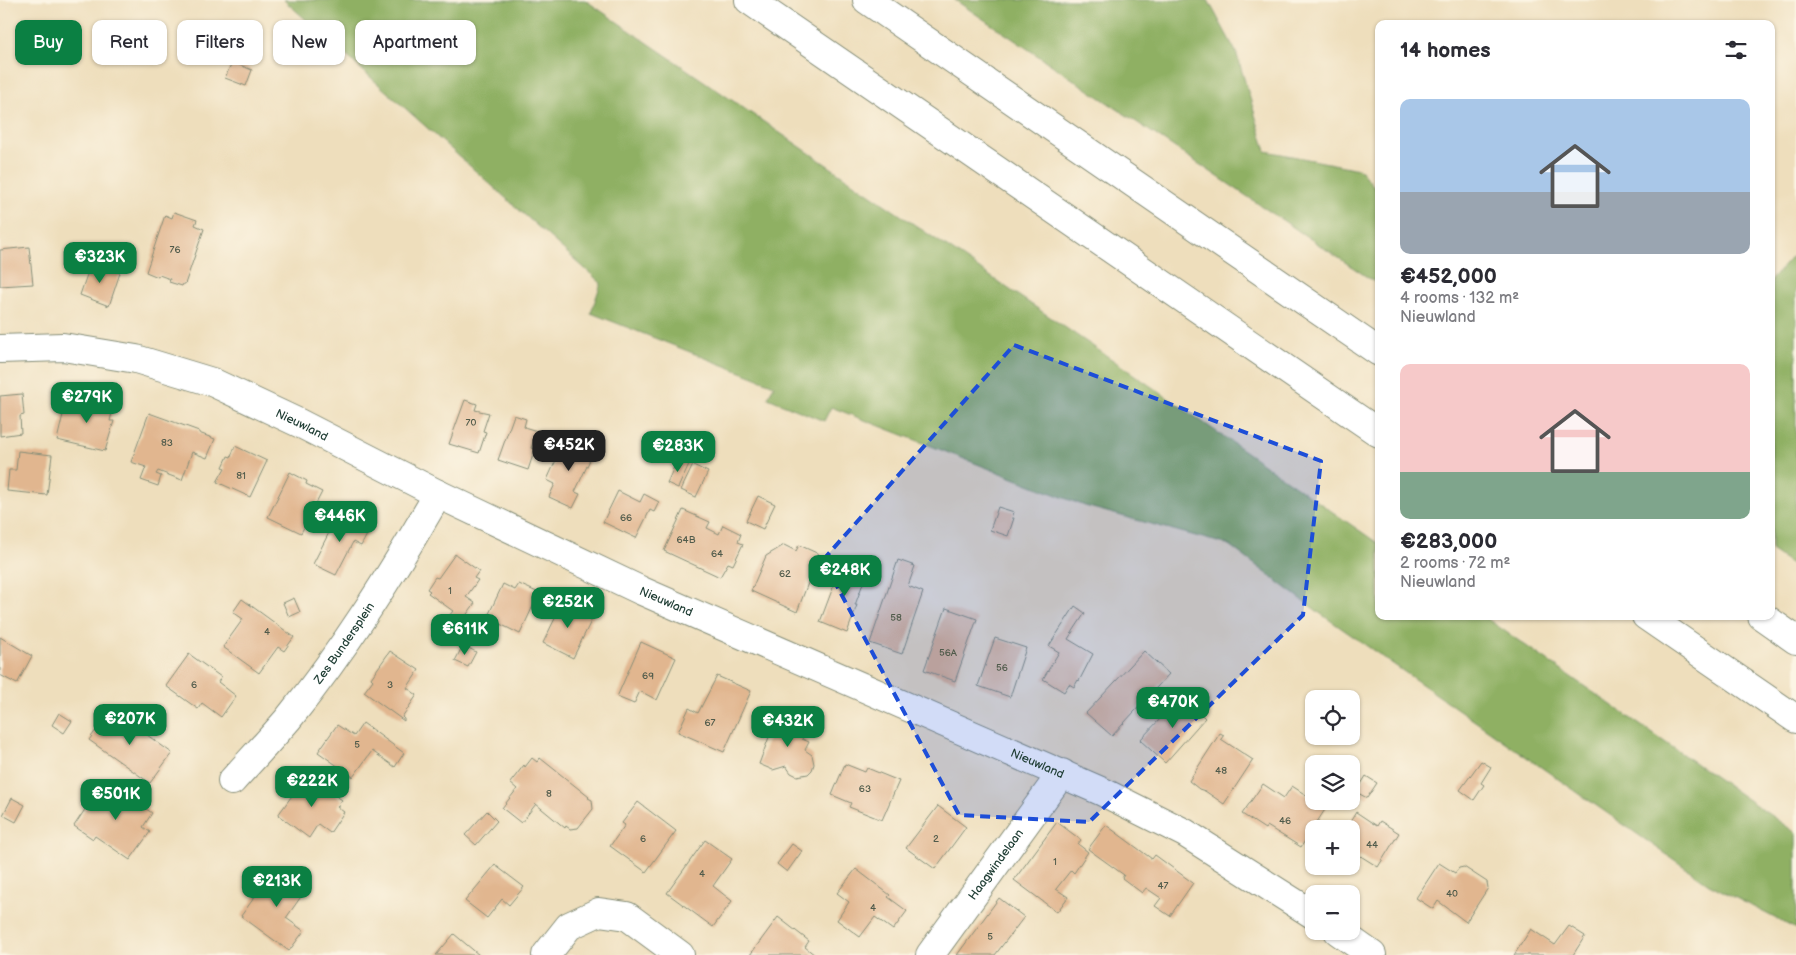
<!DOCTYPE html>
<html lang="en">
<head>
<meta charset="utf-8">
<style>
	:root { --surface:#fff; --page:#f2f2f3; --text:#2b2b33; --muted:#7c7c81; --accent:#0b8043 }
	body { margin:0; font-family:"Balsamiq Sans",sans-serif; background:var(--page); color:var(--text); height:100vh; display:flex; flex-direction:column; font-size:19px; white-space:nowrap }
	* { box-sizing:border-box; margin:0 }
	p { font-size:16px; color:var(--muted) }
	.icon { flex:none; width:28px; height:28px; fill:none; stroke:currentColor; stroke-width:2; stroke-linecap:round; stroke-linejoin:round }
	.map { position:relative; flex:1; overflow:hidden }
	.sheet { position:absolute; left:1375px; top:20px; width:400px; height:600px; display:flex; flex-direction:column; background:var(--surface); border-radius:10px; box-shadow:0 1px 4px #0004 }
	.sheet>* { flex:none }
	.top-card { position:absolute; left:15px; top:20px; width:475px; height:45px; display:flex; gap:10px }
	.fabs { position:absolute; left:1305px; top:690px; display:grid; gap:10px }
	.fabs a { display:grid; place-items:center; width:55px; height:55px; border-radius:10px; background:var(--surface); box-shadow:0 1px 4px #0004; font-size:25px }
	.price { position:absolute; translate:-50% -42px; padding:0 11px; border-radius:10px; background:var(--accent); color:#fff; font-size:16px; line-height:32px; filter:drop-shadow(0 1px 2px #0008) }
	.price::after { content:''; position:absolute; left:50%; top:30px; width:15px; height:11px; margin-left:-8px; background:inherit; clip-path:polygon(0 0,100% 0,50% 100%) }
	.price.on { background:#222; color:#fff }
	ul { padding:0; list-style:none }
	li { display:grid; align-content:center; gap:10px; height:265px; padding:0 25px }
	li span { display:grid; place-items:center; height:155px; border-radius:10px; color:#555 }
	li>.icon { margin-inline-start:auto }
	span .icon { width:90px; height:90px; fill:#fffc; stroke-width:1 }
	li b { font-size:21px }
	h2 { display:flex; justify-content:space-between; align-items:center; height:60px; padding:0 25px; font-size:21px }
	.pill { padding:0 18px; border-radius:10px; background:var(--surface); box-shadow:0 1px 4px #0004; font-size:18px; line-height:45px }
	.pill.on { background:var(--accent); color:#fff }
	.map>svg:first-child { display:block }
	.forest { fill:#8fb064; stroke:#57764c }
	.building { fill:#e1b68f }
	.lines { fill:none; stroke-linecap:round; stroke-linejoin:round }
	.minor-casing { stroke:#868e78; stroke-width:30 }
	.highway-casing { stroke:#868e78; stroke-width:30 }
	.minor { stroke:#fff; stroke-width:28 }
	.highway { stroke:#fff; stroke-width:28 }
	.marked { fill:#1d4ed8; fill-opacity:0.2; stroke:#1d4ed8; stroke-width:4; stroke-dasharray:10 6; stroke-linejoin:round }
	.labels { text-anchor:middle; stroke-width:5; stroke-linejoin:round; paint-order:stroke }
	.number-label { font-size:10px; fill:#505b4b }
	.street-label { font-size:12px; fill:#1f3d34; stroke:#fcf5e5 }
</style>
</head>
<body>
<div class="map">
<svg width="1796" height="955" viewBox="0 0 1796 955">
	<rect width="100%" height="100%" fill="#fcf5e5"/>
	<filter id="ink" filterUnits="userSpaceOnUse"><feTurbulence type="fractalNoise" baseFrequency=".02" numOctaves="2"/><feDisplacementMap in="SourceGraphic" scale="10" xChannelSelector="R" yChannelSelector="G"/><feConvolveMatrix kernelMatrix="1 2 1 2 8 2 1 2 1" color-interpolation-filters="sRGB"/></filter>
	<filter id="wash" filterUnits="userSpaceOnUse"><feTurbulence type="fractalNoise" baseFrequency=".0096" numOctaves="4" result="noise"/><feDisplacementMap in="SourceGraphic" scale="20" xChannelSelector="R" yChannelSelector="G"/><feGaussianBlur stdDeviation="1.12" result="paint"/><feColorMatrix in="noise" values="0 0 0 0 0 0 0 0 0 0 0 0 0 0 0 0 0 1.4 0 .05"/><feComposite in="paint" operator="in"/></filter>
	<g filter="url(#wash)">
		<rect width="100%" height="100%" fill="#eedebc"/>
		<!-- forest -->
		<g class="forest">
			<path d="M 284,0 L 585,0 L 1110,358 L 1379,544 L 1379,616 L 1483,616 L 1796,833 L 1796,929 L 1709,884 L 1321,614 L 1229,545 L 1085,506 L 831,407 L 824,421 L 768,398 L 774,385 L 591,313 L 601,283 Z"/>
			<path d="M 955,0 L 1208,0 L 1236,52 L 1266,151 L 1359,169 L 1379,192 L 1379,285 Z"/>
			<path d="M 1796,252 L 1796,567 L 1771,550 L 1771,280 Z"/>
		</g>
		<g id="blocks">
			<!-- building -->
			<g class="building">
				<path d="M 232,62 L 252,70 L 246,86 L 225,78 Z"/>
				<path d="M 174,212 L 197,220 L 195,225 L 204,229 L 185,284 L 183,284 L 182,286 L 169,282 L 170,279 L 159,275 L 158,277 L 146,272 L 165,215 L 172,218 Z"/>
				<path d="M 29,247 L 33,284 L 0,286 L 0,250 Z"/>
				<path d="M 91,263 L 120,273 L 109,306 L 80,295 Z"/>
				<path d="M 22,394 L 24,415 L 20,416 L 21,433 L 0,436 L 0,396 Z"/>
				<path d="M 89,398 L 114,404 L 110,421 L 114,421 L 105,451 L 57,440 L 66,402 L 87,407 Z"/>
				<path d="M 465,400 L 477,404 L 475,410 L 489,413 L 483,431 L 486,432 L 479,453 L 449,444 Z"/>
				<path d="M 149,413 L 199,431 L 199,433 L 215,439 L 207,458 L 192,452 L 182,480 L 158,471 L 156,474 L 161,476 L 158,486 L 141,480 L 146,467 L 131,462 Z"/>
				<path d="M 514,415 L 526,419 L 524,427 L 537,431 L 531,448 L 535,449 L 528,470 L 498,460 Z"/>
				<path d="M 566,438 L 594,451 L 575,492 L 580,494 L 573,508 L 549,497 L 555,484 L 547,480 Z"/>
				<path d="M 235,446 L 267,461 L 250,497 L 217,482 L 225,468 L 223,467 L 228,456 L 231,457 Z"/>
				<path d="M 18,451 L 52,455 L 47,495 L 7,491 L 9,470 L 16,470 Z"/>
				<path d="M 678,458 L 689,464 L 678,488 L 667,483 Z"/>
				<path d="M 693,465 L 708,472 L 696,497 L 681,490 Z"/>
				<path d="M 290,472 L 307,481 L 306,484 L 322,492 L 301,533 L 268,517 Z"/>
				<path d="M 618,491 L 640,502 L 644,494 L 659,502 L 654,512 L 650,510 L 636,538 L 603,522 Z"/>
				<path d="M 758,496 L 775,504 L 763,529 L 746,521 Z"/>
				<path d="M 998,507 L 1014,512 L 1012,518 L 1014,518 L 1008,536 L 990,530 Z"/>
				<path d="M 683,510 L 710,522 L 707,528 L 719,534 L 723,525 L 741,534 L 738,542 L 743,544 L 733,565 L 728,563 L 720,577 L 664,551 Z"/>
				<path d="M 339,513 L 345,516 L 346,514 L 360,521 L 359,523 L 370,529 L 361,546 L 353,542 L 336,575 L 313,564 Z"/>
				<path d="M 784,545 L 796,551 L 799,545 L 819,554 L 797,612 L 751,591 L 766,556 Z"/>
				<path d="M 455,554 L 479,571 L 474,578 L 478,580 L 466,597 L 475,603 L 460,624 L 449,616 L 453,611 L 428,593 L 430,591 L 427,589 L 435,577 L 438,578 Z"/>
				<path d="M 898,560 L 915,566 L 908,586 L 923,592 L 902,654 L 870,643 Z"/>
				<path d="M 853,562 L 869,567 L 855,605 L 857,605 L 847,633 L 820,622 L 841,566 L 850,570 Z"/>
				<path d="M 503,584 L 515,590 L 519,584 L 539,593 L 520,634 L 500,624 L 495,634 L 484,628 L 489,619 L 487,618 Z"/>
				<path d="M 294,598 L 300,612 L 289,617 L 283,603 Z"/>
				<path d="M 242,599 L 294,637 L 284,651 L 278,647 L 259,673 L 223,647 L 243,619 L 233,612 Z"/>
				<path d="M 564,600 L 594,615 L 573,658 L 543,643 Z"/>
				<path d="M 1075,606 L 1085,613 L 1068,639 L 1093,654 L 1079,681 L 1078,680 L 1074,687 L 1069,684 L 1064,692 L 1043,679 L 1059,652 L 1049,646 Z"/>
				<path d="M 946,608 L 977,619 L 955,681 L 924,670 Z"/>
				<path d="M 0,637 L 32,656 L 17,684 L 0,675 Z"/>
				<path d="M 995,638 L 1026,648 L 1010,697 L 978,686 Z"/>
				<path d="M 641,642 L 676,658 L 657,700 L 640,691 L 634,704 L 617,697 Z"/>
				<path d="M 463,645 L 476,652 L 468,667 L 455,661 Z"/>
				<path d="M 390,651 L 419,670 L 407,688 L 417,695 L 402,717 L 404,719 L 404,721 L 364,692 L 373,680 L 371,678 Z"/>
				<path d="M 1144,651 L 1169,674 L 1112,736 L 1086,713 Z"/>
				<path d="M 189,654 L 221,677 L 218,682 L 236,696 L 221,717 L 202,703 L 198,709 L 166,686 Z"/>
				<path d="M 717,676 L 751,691 L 724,752 L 678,732 L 689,708 L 698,713 Z"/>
				<path d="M 1184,694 L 1197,706 L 1195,708 L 1205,718 L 1165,763 L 1140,740 Z"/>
				<path d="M 111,709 L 172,753 L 150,783 L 89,740 Z"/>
				<path d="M 59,713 L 72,721 L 64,733 L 52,725 Z"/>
				<path d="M 778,713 L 808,726 L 802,739 L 809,742 L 805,750 L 812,755 L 814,764 L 812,770 L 808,774 L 797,776 L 791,773 L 786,766 L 773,770 L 759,764 Z"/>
				<path d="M 363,723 L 404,753 L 395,767 L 372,751 L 353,777 L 318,752 L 337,725 L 354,736 Z"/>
				<path d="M 1220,733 L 1224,735 L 1221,739 L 1253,760 L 1224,804 L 1205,791 L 1199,789 L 1189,781 Z"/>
				<path d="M 532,758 L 537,762 L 540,758 L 589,797 L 588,798 L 592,800 L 593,809 L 578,828 L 570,829 L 566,826 L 565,828 L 536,804 L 521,823 L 502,808 L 517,789 L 510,783 L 524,765 L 525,767 Z"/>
				<path d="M 1481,761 L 1491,767 L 1481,783 L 1484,785 L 1474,800 L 1460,790 Z"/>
				<path d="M 845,764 L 865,772 L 867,768 L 899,781 L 882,820 L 849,807 L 851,803 L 832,795 Z"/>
				<path d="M 1352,765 L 1361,771 L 1351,786 L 1351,766 Z"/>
				<path d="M 307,775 L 342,800 L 337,807 L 344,812 L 330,833 L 318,824 L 309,838 L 278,815 Z"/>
				<path d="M 1366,776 L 1377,783 L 1367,798 L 1356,792 Z"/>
				<path d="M 108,782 L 152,813 L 143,827 L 150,832 L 130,860 L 95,836 L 93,839 L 74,826 L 96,793 L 99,795 Z"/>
				<path d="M 1263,784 L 1284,798 L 1292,786 L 1326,808 L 1301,847 L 1267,826 L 1265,829 L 1242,814 Z"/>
				<path d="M 12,798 L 25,805 L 16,822 L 3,815 Z"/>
				<path d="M 638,802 L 676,831 L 646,872 L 610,846 L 625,825 L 622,823 Z"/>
				<path d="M 938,806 L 966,827 L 935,869 L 906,848 Z"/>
				<path d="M 487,811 L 497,821 L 476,845 L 465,835 Z"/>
				<path d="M 1356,812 L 1377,826 L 1380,821 L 1399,833 L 1378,867 L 1359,855 L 1356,860 L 1351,856 L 1351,829 L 1346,829 Z"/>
				<path d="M 1057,822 L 1081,840 L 1078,844 L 1088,852 L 1074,873 L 1071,870 L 1056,889 L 1068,897 L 1057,912 L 1014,880 Z"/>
				<path d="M 1106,825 L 1152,859 L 1155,855 L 1193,883 L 1170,916 L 1155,906 L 1161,898 L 1146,888 L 1142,893 L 1122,878 L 1124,875 L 1088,849 Z"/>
				<path d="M 705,840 L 732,859 L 713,886 L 732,901 L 713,927 L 667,893 Z"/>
				<path d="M 792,844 L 802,851 L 787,872 L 777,864 Z"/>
				<path d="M 1439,863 L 1455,873 L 1459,868 L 1464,867 L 1487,882 L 1488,888 L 1466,922 L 1438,901 L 1433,909 L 1416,898 Z"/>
				<path d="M 495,865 L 524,887 L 509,905 L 502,899 L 487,918 L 465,901 Z"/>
				<path d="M 277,866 L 307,888 L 286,918 L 304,931 L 289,951 L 241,916 Z"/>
				<path d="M 856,869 L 890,895 L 888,897 L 907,911 L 893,930 L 875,917 L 860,937 L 837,920 L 849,902 L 837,893 Z"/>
				<path d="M 999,898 L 1024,917 L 995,955 L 957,955 Z"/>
				<path d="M 778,917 L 809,941 L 805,947 L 815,955 L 750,955 Z"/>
				<path d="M 1569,926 L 1585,936 L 1573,955 L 1514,955 L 1531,929 L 1555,945 Z"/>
				<path d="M 454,934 L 479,955 L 436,955 Z"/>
			</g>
		</g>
	</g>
	<g filter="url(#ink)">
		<use href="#blocks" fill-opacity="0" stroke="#868e78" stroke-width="1"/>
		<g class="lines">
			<defs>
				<g id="minor">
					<path id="s1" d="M 0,349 L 63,347 L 136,359 L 212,382 L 299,423 L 438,494 L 642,591 L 1103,792 L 1185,833 L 1314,915"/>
					<path id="s2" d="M 232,781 C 251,760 270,740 288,719 C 345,649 393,572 438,494"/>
					<path d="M 1338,931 L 1372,955"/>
					<path d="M 546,955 L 569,926 L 599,912 L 627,916 L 680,955"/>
					<path id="s3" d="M 930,955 L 1062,773"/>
				</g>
				<g id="highway">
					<path d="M 749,0 L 1379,433"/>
					<path d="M 867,0 L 1379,352"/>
					<path d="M 1646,616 L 1796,719"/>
					<path d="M 1762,616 L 1796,640"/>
				</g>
			</defs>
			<!-- minor casing -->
			<use href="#minor" class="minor-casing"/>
			<!-- highway casing -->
			<use href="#highway" class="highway-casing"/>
			<!-- minor -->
			<use href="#minor" class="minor"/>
			<!-- highway -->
			<use href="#highway" class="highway"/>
		</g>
	</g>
	<!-- marked area -->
	<path class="marked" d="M 1014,345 L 1321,461 L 1303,615 L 1089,822 L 959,815 L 823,560 Z"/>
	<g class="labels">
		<!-- number labels -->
		<g class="number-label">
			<text x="175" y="253">76</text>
			<text x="471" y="426">70</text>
			<text x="167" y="446">83</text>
			<text x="241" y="479">81</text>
			<text x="626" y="521">66</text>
			<text x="686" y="543">64B</text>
			<text x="717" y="557">64</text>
			<text x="785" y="577">62</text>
			<text x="450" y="594">1</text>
			<text x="896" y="621">58</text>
			<text x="267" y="635">4</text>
			<text x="948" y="656">56A</text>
			<text x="1002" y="671">56</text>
			<text x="648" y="679">69</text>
			<text x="194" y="688">6</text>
			<text x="390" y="688">3</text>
			<text x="710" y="726">67</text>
			<text x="357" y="748">5</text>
			<text x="1221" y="774">48</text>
			<text x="865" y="792">63</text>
			<text x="549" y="797">8</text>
			<text x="1285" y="824">46</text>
			<text x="643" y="842">6</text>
			<text x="936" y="842">2</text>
			<text x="1372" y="848">44</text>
			<text x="1055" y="865">1</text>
			<text x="702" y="877">4</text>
			<text x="1163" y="889">47</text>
			<text x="1452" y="897">40</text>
			<text x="873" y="911">4</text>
			<text x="990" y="940">5</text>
		</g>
		<!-- street labels -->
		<g class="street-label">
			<text dy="4" stroke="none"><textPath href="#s1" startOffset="316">Nieuwland</textPath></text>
			<text dy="4" stroke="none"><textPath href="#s1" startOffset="721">Nieuwland</textPath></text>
			<text dy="4" stroke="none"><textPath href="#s2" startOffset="178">Zes Bundersplein</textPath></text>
			<text dy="4" stroke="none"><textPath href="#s1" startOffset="1126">Nieuwland</textPath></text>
			<text dy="4" stroke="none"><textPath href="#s3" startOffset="112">Haagwindelaan</textPath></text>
		</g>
	</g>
</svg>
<div class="fabs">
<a><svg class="icon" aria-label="locate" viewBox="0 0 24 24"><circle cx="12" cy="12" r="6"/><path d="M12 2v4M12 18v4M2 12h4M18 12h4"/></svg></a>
<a><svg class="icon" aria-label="layers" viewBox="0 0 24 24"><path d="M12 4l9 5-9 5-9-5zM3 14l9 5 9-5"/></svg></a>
<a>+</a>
<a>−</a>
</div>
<b class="price" style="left:100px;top:284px">€323K</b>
<b class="price" style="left:87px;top:424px">€279K</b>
<b class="price on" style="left:569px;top:472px">€452K</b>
<b class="price" style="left:678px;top:473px">€283K</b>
<b class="price" style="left:340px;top:543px">€446K</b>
<b class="price" style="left:845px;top:597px">€248K</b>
<b class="price" style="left:568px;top:629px">€252K</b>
<b class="price" style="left:465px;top:656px">€611K</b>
<b class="price" style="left:1173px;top:729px">€470K</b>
<b class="price" style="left:130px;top:746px">€207K</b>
<b class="price" style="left:788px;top:748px">€432K</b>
<b class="price" style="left:312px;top:808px">€222K</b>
<b class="price" style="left:116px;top:821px">€501K</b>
<b class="price" style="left:277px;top:908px">€213K</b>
<div class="top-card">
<a class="pill on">Buy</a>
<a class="pill">Rent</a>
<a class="pill">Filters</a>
<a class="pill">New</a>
<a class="pill">Apartment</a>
</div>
<section class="sheet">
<h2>14 homes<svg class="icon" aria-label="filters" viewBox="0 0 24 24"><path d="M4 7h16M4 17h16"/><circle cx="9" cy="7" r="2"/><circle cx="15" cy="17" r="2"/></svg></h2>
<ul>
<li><span style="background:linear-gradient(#a9c7e8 60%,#9aa5b1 0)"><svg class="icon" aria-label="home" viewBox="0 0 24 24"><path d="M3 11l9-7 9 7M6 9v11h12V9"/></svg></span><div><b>€452,000</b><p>4 rooms · 132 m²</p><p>Nieuwland</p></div></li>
<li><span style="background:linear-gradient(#f6c9c9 70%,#7fa58c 0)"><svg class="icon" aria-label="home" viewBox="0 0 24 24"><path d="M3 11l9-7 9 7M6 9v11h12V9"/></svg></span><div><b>€283,000</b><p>2 rooms · 72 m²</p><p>Nieuwland</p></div></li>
</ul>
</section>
</div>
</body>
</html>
